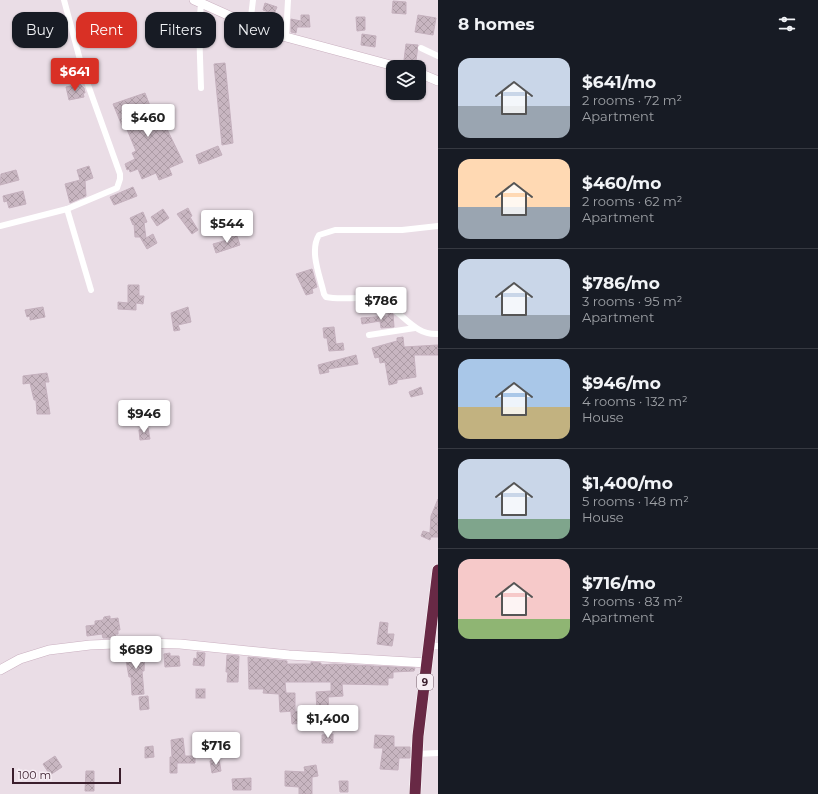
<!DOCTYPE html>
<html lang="en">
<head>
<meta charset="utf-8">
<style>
	:root { --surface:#171b24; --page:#242831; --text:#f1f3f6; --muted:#9ea1a6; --line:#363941; --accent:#d93025 }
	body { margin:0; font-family:Montserrat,sans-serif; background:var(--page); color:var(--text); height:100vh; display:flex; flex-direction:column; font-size:15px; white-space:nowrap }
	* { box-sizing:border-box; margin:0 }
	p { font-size:13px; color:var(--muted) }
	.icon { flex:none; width:22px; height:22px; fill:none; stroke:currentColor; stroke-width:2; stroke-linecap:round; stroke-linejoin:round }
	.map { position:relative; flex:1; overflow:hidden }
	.sheet { display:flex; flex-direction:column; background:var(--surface); width:380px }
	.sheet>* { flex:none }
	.banner { position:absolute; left:12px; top:12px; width:366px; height:36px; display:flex; gap:8px }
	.tools { position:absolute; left:386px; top:60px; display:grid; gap:8px }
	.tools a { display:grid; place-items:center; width:40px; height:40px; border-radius:8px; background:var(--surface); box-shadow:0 1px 3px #0004; font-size:20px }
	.scale { position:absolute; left:12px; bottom:10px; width:109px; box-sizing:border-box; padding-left:4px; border:2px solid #3a1e2c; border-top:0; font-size:11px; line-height:14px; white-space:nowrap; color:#3a1e2c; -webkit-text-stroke:3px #f7eef4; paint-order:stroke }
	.price { position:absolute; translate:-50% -34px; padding:0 9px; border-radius:4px; background:#fff; color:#222; font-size:13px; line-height:26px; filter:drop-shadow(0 1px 2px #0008) }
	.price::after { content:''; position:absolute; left:50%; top:24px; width:12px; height:9px; margin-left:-6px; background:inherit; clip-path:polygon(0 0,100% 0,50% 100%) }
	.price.selected { background:var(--accent); color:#fff }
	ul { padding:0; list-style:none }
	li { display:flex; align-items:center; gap:12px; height:100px; padding:0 20px }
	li+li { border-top:1px solid var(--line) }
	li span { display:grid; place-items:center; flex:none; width:112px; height:80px; border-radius:12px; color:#555 }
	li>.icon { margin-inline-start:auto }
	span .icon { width:48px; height:48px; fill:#fffc; stroke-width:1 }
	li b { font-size:17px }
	h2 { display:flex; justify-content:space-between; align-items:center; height:48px; padding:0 20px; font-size:17px }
	.chip { padding:0 14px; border-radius:12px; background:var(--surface); box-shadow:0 1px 3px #0004; font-size:14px; line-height:36px }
	.chip.selected { background:var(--accent); color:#fff }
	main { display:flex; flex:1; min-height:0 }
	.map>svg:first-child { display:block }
	.building { fill:url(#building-cross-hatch); stroke:#c4b0bd }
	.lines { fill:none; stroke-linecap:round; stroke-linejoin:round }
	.secondary-casing { stroke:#cab0c0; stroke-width:10 }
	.highway-casing { stroke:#fff; stroke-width:12 }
	.street { stroke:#fff; stroke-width:6 }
	.secondary { stroke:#fff; stroke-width:9 }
	.highway { stroke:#682945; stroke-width:11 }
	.labels { text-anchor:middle; stroke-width:4; stroke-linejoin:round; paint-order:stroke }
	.shield { fill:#f7eef4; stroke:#735c68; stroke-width:1 }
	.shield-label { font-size:10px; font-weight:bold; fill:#3a1e2c }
</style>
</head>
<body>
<main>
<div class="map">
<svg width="438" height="794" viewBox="0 0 438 794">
	<defs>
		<pattern id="building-cross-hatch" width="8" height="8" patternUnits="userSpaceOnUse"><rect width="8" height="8" fill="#c8b6c1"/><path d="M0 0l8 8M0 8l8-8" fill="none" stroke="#ad9ca6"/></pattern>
	</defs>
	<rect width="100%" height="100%" fill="#eadde6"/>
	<!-- building -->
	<g class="building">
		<path d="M 393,1 L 406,2 L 406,14 L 392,13 Z"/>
		<path d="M 265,3 L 277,7 L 274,14 L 263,10 Z"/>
		<path d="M 301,15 L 309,15 L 310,27 L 297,27 L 296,33 L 291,32 L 291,19 L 301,21 Z"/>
		<path d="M 418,15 L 436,18 L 433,35 L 415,32 Z"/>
		<path d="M 356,17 L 365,17 L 365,30 L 357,31 Z"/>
		<path d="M 98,25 L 102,34 L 85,41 L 82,32 Z"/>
		<path d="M 362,34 L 376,36 L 375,47 L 361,45 Z"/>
		<path d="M 406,44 L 418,45 L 416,61 L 404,60 Z"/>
		<path d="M 225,63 L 233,143 L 222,145 L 214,64 Z"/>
		<path d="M 80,84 L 84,88 L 85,93 L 83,93 L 84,97 L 69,100 L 66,87 Z"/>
		<path d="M 145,93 L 150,106 L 153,105 L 161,122 L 163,121 L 183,162 L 169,168 L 172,175 L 159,180 L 156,173 L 142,179 L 138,169 L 130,172 L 129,169 L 127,170 L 125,164 L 135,159 L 132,153 L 136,151 L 126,127 L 123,128 L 113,104 Z"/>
		<path d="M 218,146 L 222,155 L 199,164 L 196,155 Z"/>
		<path d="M 89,166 L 93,178 L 85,181 L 86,196 L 70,203 L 65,184 L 80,180 L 77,170 Z"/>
		<path d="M 16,170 L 19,180 L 0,185 L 1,174 Z"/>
		<path d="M 133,187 L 137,196 L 114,205 L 110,197 Z"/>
		<path d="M 23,191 L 26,204 L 9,208 L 7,201 L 4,202 L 3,196 Z"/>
		<path d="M 188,208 L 192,216 L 190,217 L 198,230 L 192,234 L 177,214 Z"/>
		<path d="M 163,209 L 169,218 L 157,226 L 151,217 Z"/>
		<path d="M 143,212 L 147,222 L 144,223 L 146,238 L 153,234 L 157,243 L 147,249 L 140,237 L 135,237 L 134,224 L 133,225 L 130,218 Z"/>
		<path d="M 236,233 L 240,245 L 216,253 L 213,244 L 227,240 L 226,237 Z"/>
		<path d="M 312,269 L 317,287 L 312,289 L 313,293 L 306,295 L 296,274 Z"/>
		<path d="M 128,285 L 139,285 L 139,296 L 144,296 L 143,304 L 136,303 L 136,310 L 118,309 L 118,302 L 128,303 Z"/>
		<path d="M 43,307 L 45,317 L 30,320 L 30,316 L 27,317 L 25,310 Z"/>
		<path d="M 188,307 L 191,322 L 178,325 L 180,330 L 174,331 L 171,313 Z"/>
		<path d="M 388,311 L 393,314 L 394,327 L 381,328 L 380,321 L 362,324 L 361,318 L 388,316 Z"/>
		<path d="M 334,327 L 336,344 L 343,343 L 344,350 L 329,351 L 327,338 L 324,338 L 323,328 Z"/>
		<path d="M 403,337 L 404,347 L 438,345 L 438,355 L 414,355 L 416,377 L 397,380 L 397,383 L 389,385 L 385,362 L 380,363 L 379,357 L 375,358 L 372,348 L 397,341 L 397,338 Z"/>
		<path d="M 356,355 L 358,364 L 328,369 L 329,372 L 320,374 L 318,365 Z"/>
		<path d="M 47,373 L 49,382 L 45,382 L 50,414 L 37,414 L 36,400 L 34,400 L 30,383 L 23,384 L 23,376 Z"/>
		<path d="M 421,387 L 423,394 L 411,397 L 409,392 Z"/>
		<path d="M 148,428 L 150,439 L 140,440 L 139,430 Z"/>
		<path d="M 438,499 L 438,537 L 431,537 L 430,540 L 421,536 L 423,531 L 430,533 L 431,516 Z"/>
		<path d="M 110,616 L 110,619 L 118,618 L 120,630 L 118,630 L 118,634 L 115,634 L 116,638 L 103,638 L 102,634 L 87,636 L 86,626 L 95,625 L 95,621 L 103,620 L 104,617 Z"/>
		<path d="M 380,622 L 388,623 L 387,634 L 394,634 L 392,646 L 377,644 Z"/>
		<path d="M 131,649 L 145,649 L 144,671 L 142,671 L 144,694 L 132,695 L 131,677 L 129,677 L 125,655 L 131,655 Z"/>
		<path d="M 197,652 L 205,653 L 204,666 L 193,665 L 194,658 L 197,659 Z"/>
		<path d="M 170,653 L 170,656 L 179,656 L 180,666 L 165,667 L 164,654 Z"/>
		<path d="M 227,655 L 239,656 L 238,682 L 227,682 L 228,672 L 226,672 Z"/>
		<path d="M 248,657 L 287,661 L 287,664 L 311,664 L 311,662 L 321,663 L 321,665 L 334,664 L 415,668 L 414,671 L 393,672 L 393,678 L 388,678 L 388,685 L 342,684 L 343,696 L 328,697 L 329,711 L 317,712 L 316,692 L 331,691 L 331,682 L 285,682 L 286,693 L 295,693 L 295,711 L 280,712 L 279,694 L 263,693 L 264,689 L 249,689 Z"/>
		<rect x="196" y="689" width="9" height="9"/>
		<path d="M 148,696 L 149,709 L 140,710 L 139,697 Z"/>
		<path d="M 303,711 L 304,723 L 292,724 L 291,712 Z"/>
		<path d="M 333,734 L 333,743 L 322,743 L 322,735 Z"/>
		<path d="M 375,735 L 394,736 L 394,747 L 410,747 L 410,758 L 399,758 L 398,770 L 380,769 L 383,748 L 374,748 Z"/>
		<path d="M 183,738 L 185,756 L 195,756 L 195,763 L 177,763 L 177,773 L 170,773 L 170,757 L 172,757 L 171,740 Z"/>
		<path d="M 153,746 L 154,757 L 145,758 L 145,747 Z"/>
		<path d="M 55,756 L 62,767 L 50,775 L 43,764 Z"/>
		<path d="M 219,759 L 221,771 L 212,773 L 210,761 Z"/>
		<path d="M 316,765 L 318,776 L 312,777 L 312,794 L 299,794 L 299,787 L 285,786 L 285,771 L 305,772 L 304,767 Z"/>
		<path d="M 86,771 L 94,771 L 94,791 L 85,791 Z"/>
		<path d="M 251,778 L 251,790 L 233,790 L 232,779 Z"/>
		<path d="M 339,781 L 348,781 L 348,792 L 340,792 Z"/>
	</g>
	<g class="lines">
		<defs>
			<g id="secondary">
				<path d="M 194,0 L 250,25 L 286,37 L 398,67"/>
				<path d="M 419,73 L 438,81"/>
				<path d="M 0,670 L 20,659 L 49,650 L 90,645 L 140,643 L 180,644 L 289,655 L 427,663"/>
			</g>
			<path id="highway" d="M 415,794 L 418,736 L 438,570"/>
		</defs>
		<!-- secondary casing -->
		<use href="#secondary" class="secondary-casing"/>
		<!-- highway casing -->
		<use href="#highway" class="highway-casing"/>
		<!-- street -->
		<g class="street">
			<path d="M 201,4 L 199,27 L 201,88"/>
			<path d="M 250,25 L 253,0"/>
			<path d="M 286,37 L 288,0"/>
			<path d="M 421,48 L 438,56"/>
			<path d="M 67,209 L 91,290"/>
			<path d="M 0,226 L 67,209 L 117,188 L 120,179 L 120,174 L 83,71 L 64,0"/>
			<path d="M 438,226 L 402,230 L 335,230 L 319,235 C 309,251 320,276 324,294 L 326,297 C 344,301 365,294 382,302 C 402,311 414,336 438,334"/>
			<path d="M 369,335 L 415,328"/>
			<path d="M 428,646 L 438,646"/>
			<path d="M 417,754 L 438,753"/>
		</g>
		<!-- secondary -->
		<use href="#secondary" class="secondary"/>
		<!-- highway -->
		<use href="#highway" class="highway"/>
	</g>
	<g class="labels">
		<!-- shield labels -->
		<rect class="shield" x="417" y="674" width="16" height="16" rx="3"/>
		<g class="shield-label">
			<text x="425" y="686">9</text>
		</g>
	</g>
</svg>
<div class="tools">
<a><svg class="icon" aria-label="layers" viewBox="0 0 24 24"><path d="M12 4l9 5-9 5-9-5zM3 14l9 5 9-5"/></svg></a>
</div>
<div class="scale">100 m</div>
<b class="price selected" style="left:75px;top:92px">$641</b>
<b class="price" style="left:148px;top:138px">$460</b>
<b class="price" style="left:227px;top:244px">$544</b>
<b class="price" style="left:381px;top:321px">$786</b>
<b class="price" style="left:144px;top:434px">$946</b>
<b class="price" style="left:136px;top:670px">$689</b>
<b class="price" style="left:328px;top:739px">$1,400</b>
<b class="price" style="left:216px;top:766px">$716</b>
<div class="banner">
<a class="chip">Buy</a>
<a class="chip selected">Rent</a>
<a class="chip">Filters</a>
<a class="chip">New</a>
</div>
</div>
<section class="sheet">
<h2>8 homes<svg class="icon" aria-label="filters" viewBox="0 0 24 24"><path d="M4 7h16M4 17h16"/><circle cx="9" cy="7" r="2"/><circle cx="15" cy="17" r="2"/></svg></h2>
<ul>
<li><span style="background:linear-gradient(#c9d6e8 60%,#9aa5b1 0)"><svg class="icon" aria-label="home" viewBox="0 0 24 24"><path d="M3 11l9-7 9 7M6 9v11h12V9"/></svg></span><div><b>$641/mo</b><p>2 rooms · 72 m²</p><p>Apartment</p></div></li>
<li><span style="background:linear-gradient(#ffd9b3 60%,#9aa5b1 0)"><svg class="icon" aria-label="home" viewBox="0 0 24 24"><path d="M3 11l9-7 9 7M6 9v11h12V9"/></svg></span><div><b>$460/mo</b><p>2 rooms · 62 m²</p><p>Apartment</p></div></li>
<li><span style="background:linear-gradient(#c9d6e8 70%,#9aa5b1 0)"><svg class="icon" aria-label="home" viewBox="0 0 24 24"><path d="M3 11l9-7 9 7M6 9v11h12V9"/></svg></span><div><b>$786/mo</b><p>3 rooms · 95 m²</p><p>Apartment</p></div></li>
<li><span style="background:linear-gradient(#a9c7e8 60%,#c2b280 0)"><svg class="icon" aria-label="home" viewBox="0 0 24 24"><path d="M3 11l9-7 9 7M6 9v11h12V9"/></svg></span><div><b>$946/mo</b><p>4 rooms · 132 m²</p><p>House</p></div></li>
<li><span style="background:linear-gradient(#c9d6e8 75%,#7fa58c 0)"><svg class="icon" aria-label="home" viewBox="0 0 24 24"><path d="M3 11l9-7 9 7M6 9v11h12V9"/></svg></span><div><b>$1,400/mo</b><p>5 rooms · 148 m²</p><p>House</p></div></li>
<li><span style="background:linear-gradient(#f6c9c9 75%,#8fb573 0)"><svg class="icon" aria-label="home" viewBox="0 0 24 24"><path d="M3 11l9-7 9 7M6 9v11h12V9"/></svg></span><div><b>$716/mo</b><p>3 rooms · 83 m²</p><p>Apartment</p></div></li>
</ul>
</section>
</main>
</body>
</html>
